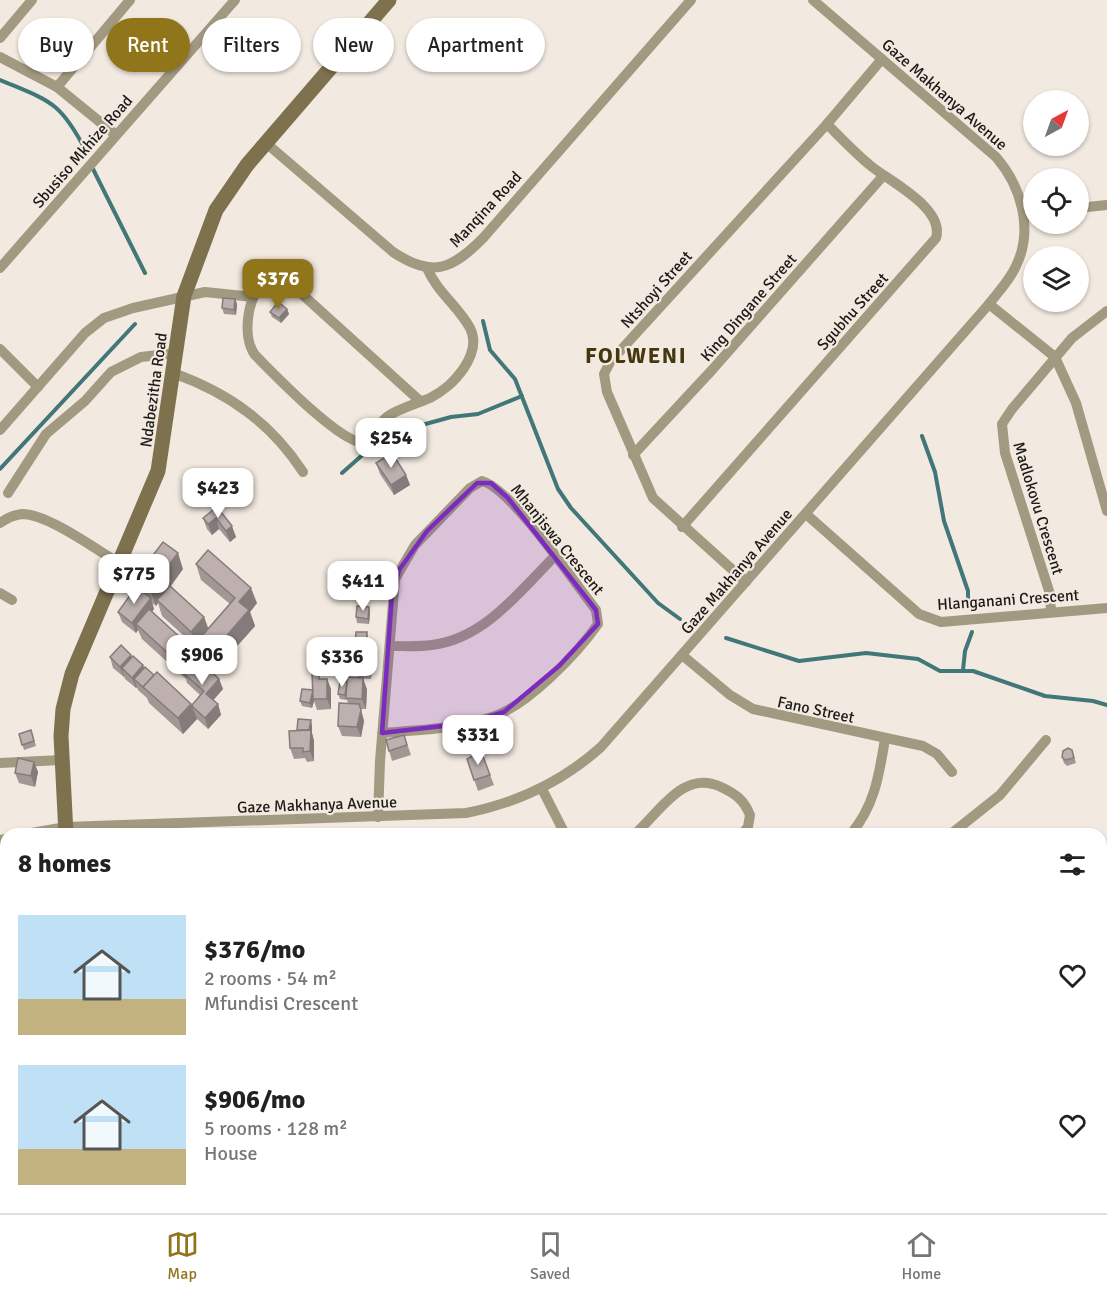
<!DOCTYPE html>
<html lang="en">
<head>
<meta charset="utf-8">
<style>
	:root { --surface:#fff; --page:#f2f2f2; --text:#222; --muted:#767676; --line:#e0e0e0; --accent:#91751b }
	body { margin:0; font-family:Signika,sans-serif; background:var(--page); color:var(--text); height:100vh; display:flex; flex-direction:column; font-size:22px; white-space:nowrap }
	* { box-sizing:border-box; margin:0 }
	p { font-size:20px; color:var(--muted) }
	.icon { flex:none; width:33px; height:33px; fill:none; stroke:currentColor; stroke-width:2; stroke-linecap:round; stroke-linejoin:round }
	.map { position:relative; flex:1; overflow:hidden }
	.side { position:absolute; left:0px; top:828px; width:1107px; height:386px; display:flex; flex-direction:column; background:var(--surface); border-radius:18px 18px 0 0; box-shadow:0 2px 4px #0004 }
	.side>* { flex:none }
	.top-card { position:absolute; left:18px; top:18px; width:600px; height:54px; display:flex; gap:12px }
	.needle { width:39px; rotate:41deg }
	.buttons { position:absolute; left:1023px; top:90px; display:grid; gap:12px }
	.buttons a { display:grid; place-items:center; width:66px; height:66px; border-radius:50%; background:var(--surface); box-shadow:0 2px 4px #0004; font-size:30px }
	.price { position:absolute; translate:-50% -51px; padding:0 14px; border-radius:12px; background:#fff; color:#222; font-size:20px; line-height:39px; filter:drop-shadow(0 2px 3px #0008) }
	.price::after { content:''; position:absolute; left:50%; top:36px; width:18px; height:14px; margin-left:-9px; background:inherit; clip-path:polygon(0 0,100% 0,50% 100%) }
	.price.selected { background:var(--accent); color:#fff }
	ul { padding:0; list-style:none }
	li { display:flex; align-items:center; gap:18px; height:150px; padding:0 18px }
	li span { display:grid; place-items:center; flex:none; width:168px; height:120px; border-radius:0px; color:#555 }
	li>.icon { margin-inline-start:auto }
	span .icon { width:72px; height:72px; fill:#fffc; stroke-width:1 }
	li b { font-size:26px }
	h2 { display:flex; justify-content:space-between; align-items:center; height:72px; padding:0 18px; font-size:26px }
	.pill { padding:0 21px; border-radius:27px; background:var(--surface); box-shadow:0 2px 4px #0004; font-size:21px; line-height:54px }
	.pill.selected { background:var(--accent); color:#fff }
	.tabs { display:flex; justify-content:space-around; align-items:center; height:84px; border-top:2px solid var(--line); background:var(--surface); font-size:16px; color:var(--muted) }
	.tabs a { display:grid; justify-items:center; gap:3px }
	.tabs .selected { color:var(--accent) }
	.map>svg:first-child { display:block }
	.lines { fill:none; stroke-linecap:round; stroke-linejoin:round }
	.stream { stroke:#417779; stroke-width:4 }
	.street { stroke:#a29981; stroke-width:10 }
	.secondary { stroke:#7e714e; stroke-width:15 }
	.wall { fill:#a39796 }
	.shaded-wall { fill:#847b7a }
	.building { fill:#bdb0af; stroke:#847b7a; stroke-width:1.5 }
	.marked { fill:#7b2cbf; fill-opacity:0.2; stroke:#7b2cbf; stroke-width:4.5; stroke-linejoin:round }
	.labels { text-anchor:middle; stroke-width:4.5; stroke-linejoin:round; paint-order:stroke }
	.street-label { font-size:16px; fill:#1d1a17; stroke:#f2e9e0 }
	.district-label { font-size:22px; font-weight:bold; letter-spacing:1.5px; fill:#44370e; stroke:#f2e9e0 }
</style>
</head>
<body>
<div class="map">
<svg width="1107" height="1213" viewBox="0 0 1107 1213">
	<rect width="100%" height="100%" fill="#f2e9e0"/>
	<g class="lines">
		<!-- stream -->
		<g class="stream">
			<path d="M 0,80 C 50,101 60,101 86,151"/>
			<path d="M 93,169 L 145,273"/>
			<path d="M 483,321 L 490,350 L 515,379 L 558,489 L 571,508 L 658,603 L 680,619"/>
			<path d="M 922,436 L 935,472 L 944,521 L 968,591 L 968,608"/>
			<path d="M 0,469 L 135,324"/>
			<path d="M 342,473 L 376,443 L 400,431 L 451,417 L 478,414 L 522,396"/>
			<path d="M 726,638 L 799,661 L 866,653 L 918,659 L 940,671 L 973,671 L 1045,696 L 1093,701 L 1107,705"/>
			<path d="M 963,670 L 965,651 L 972,632"/>
			<path d="M 952,1208 L 983,1209 L 992,1213"/>
		</g>
		<!-- street -->
		<g class="street">
			<path d="M 0,38 L 32,0"/>
			<path d="M 0,57 L 57,87 L 116,135"/>
			<path d="M 57,87 L 130,0"/>
			<path d="M 266,143 L 393,252 C 432,278 452,270 484,237 L 691,0"/>
			<path d="M 1078,208 L 1107,205"/>
			<path d="M 0,268 L 235,0"/>
			<path d="M 989,304 L 1055,357 L 1076,403 L 1107,511"/>
			<path d="M 0,349 L 38,387"/>
			<path d="M 173,373 C 229,393 271,423 303,472"/>
			<path d="M 420,401 L 283,277 L 266,279 C 248,293 241,336 255,355 C 275,375 337,440 363,443 C 373,436 378,423 388,416 C 401,408 416,404 430,398 C 453,387 483,354 470,328 C 458,306 437,292 427,268"/>
			<path d="M 0,430 L 85,333 L 104,318 L 133,308 L 205,292 L 253,297"/>
			<path d="M 633,455 L 712,370 L 883,176"/>
			<path d="M 8,493 L 46,434 L 85,401 L 111,372 L 141,357 L 176,353"/>
			<path d="M 806,514 L 919,614 L 941,622 L 953,621 L 1107,608"/>
			<path d="M 0,523 C 7,518 13,515 22,514 C 48,514 95,549 119,563"/>
			<path d="M 682,527 L 936,238 C 945,208 889,181 871,166 C 855,153 841,138 827,124"/>
			<path d="M 746,582 L 653,498 L 607,392 L 604,374 L 610,362 L 827,124 L 882,59"/>
			<path d="M 0,593 L 12,600"/>
			<path d="M 1051,612 L 1050,594 L 1005,453 L 1002,424 L 1012,409 L 1072,338 L 1107,311"/>
			<path d="M 390,646 C 404,646 418,647 432,645 C 484,639 519,592 554,557"/>
			<path d="M 682,655 L 730,695 L 753,709 L 923,746 L 937,754 L 952,772"/>
			<path d="M 0,763 L 61,760"/>
			<path d="M 542,789 L 565,834"/>
			<path d="M 378,817 L 380,761 L 395,579 L 415,545 L 470,488 L 482,481 C 510,488 567,572 587,598 L 596,610 L 598,624 C 577,654 527,706 492,717 C 457,729 419,730 382,733"/>
			<path d="M 26,834 L 66,827 L 466,813 C 517,803 562,782 601,747 L 989,304 C 998,292 1010,280 1016,266 C 1034,229 1021,186 996,157 L 813,0"/>
			<path d="M 635,834 C 660,812 683,769 721,787 C 736,794 744,800 750,815 L 748,827 L 742,834"/>
			<path d="M 851,834 C 875,805 879,775 885,739"/>
			<path d="M 951,834 L 1000,795 L 1046,740"/>
			<path d="M 0,840 L 6,839"/>
			<path d="M 0,917 L 6,917"/>
			<path d="M 1101,1001 L 1107,1002"/>
			<path d="M 1101,1182 L 1107,1188"/>
			<path d="M 187,1213 L 188,1208"/>
			<path d="M 449,1213 L 451,1208"/>
			<path d="M 534,1213 L 535,1208"/>
			<path d="M 611,1213 L 613,1208"/>
			<path d="M 695,1213 L 697,1208"/>
			<path d="M 777,1213 L 779,1208"/>
		</g>
		<!-- secondary -->
		<g class="secondary">
			<path d="M 66,834 L 61,736 L 63,709 L 72,674 L 158,471 L 184,296 L 216,210 L 247,165 L 389,0"/>
			<path d="M 416,1208 L 432,1213"/>
		</g>
	</g>
	<!-- wall -->
	<g class="wall">
		<path d="M 235,299 L 237,304 L 236,315 L 224,314 L 222,308 Z"/>
		<path d="M 287,309 L 289,314 L 281,323 L 272,317 L 270,312 Z"/>
		<path d="M 376,463 L 406,475 L 410,485 L 394,495 L 380,474 Z"/>
		<path d="M 217,507 L 236,537 L 230,542 L 219,529 L 212,535 L 207,529 L 203,518 Z"/>
		<path d="M 196,564 L 257,603 L 250,612 L 255,626 L 214,672 L 200,660 L 194,645 L 162,616 L 158,603 L 156,606 L 152,603 L 154,609 L 152,612 L 194,650 L 198,659 L 219,679 L 223,689 L 213,700 L 218,704 L 221,715 L 208,729 L 196,718 L 197,719 L 183,734 L 149,703 L 147,698 L 138,690 L 137,687 L 136,688 L 125,679 L 124,676 L 124,677 L 113,668 L 110,657 L 132,657 L 143,665 L 144,668 L 192,705 L 200,695 L 187,683 L 186,679 L 142,639 L 138,630 L 136,633 L 122,622 L 118,612 L 139,590 L 135,579 L 183,569 L 170,587 L 204,617 L 208,629 L 230,604 L 201,580 Z"/>
		<path d="M 369,607 L 370,613 L 369,624 L 357,623 L 356,617 Z"/>
		<path d="M 368,638 L 368,650 L 357,650 L 355,644 Z"/>
		<path d="M 372,662 L 371,679 L 358,678 L 356,673 L 356,676 L 345,676 L 343,671 Z"/>
		<path d="M 322,679 L 327,679 L 331,689 L 331,709 L 317,710 L 314,701 L 312,708 L 302,706 L 300,701 L 313,690 Z"/>
		<path d="M 367,689 L 366,709 L 361,709 L 364,721 L 361,737 L 342,736 L 338,726 L 348,703 L 347,700 L 340,699 L 338,694 Z"/>
		<path d="M 312,725 L 312,733 L 314,741 L 314,761 L 307,762 L 305,758 L 294,759 L 290,748 L 297,731 L 297,730 Z"/>
		<path d="M 31,730 L 36,746 L 24,750 L 19,734 Z"/>
		<path d="M 404,735 L 411,755 L 392,761 L 386,740 Z"/>
		<path d="M 1072,750 L 1076,763 L 1067,766 L 1064,763 L 1062,757 Z"/>
		<path d="M 481,751 L 494,785 L 478,791 L 467,759 Z"/>
		<path d="M 34,762 L 38,772 L 35,787 L 19,783 L 15,773 Z"/>
	</g>
	<!-- shaded-wall -->
	<g class="shaded-wall">
		<path d="M 235,299 L 237,304 L 236,315 L 234,310 Z"/>
		<path d="M 287,309 L 289,314 L 281,323 L 279,318 Z"/>
		<path d="M 406,475 L 410,485 L 394,495 L 391,485 Z"/>
		<path d="M 216,518 L 219,529 L 212,535 L 208,524 Z"/>
		<path d="M 232,526 L 236,537 L 230,542 L 226,531 Z"/>
		<path d="M 178,553 L 183,569 L 159,602 L 157,600 L 158,603 L 156,606 L 150,590 Z"/>
		<path d="M 251,588 L 257,603 L 250,612 L 255,626 L 214,672 L 208,657 L 239,602 Z"/>
		<path d="M 151,598 L 154,609 L 140,627 L 136,624 L 138,630 L 136,633 L 132,623 Z"/>
		<path d="M 369,607 L 370,613 L 369,624 L 368,619 Z"/>
		<path d="M 204,617 L 210,633 L 197,647 L 191,632 Z"/>
		<path d="M 367,632 L 368,638 L 368,650 L 366,645 Z"/>
		<path d="M 194,650 L 200,666 L 185,674 L 181,665 Z"/>
		<path d="M 368,652 L 372,662 L 371,679 L 368,668 Z"/>
		<path d="M 131,655 L 135,665 L 122,668 L 124,676 L 124,677 L 120,667 Z"/>
		<path d="M 143,665 L 147,676 L 134,679 L 137,687 L 136,688 L 132,678 Z"/>
		<path d="M 363,678 L 367,689 L 366,709 L 362,699 Z"/>
		<path d="M 219,679 L 223,689 L 210,704 L 206,694 Z"/>
		<path d="M 327,679 L 331,689 L 331,709 L 327,699 Z"/>
		<path d="M 313,690 L 314,701 L 312,708 L 310,703 Z"/>
		<path d="M 191,704 L 197,719 L 183,734 L 178,718 Z"/>
		<path d="M 218,704 L 221,715 L 208,729 L 205,718 Z"/>
		<path d="M 359,704 L 364,721 L 361,737 L 357,727 Z"/>
		<path d="M 311,720 L 312,725 L 312,733 L 314,741 L 314,761 L 310,751 L 309,731 Z"/>
		<path d="M 34,762 L 38,772 L 35,787 L 31,776 Z"/>
	</g>
	<!-- building -->
	<g class="building">
		<path d="M 223,298 L 235,299 L 234,310 L 222,308 Z"/>
		<path d="M 278,302 L 287,309 L 279,318 L 270,312 Z"/>
		<path d="M 392,453 L 406,475 L 391,485 L 376,463 Z"/>
		<path d="M 217,507 L 232,526 L 226,531 L 216,518 L 208,524 L 203,518 Z"/>
		<path d="M 163,542 L 178,553 L 150,590 L 135,579 Z"/>
		<path d="M 208,550 L 251,588 L 239,602 L 249,610 L 208,657 L 194,645 L 235,598 L 196,564 Z"/>
		<path d="M 170,586 L 204,617 L 191,632 L 157,600 Z"/>
		<path d="M 136,587 L 151,598 L 132,623 L 118,612 Z"/>
		<path d="M 357,606 L 369,607 L 368,619 L 356,617 Z"/>
		<path d="M 149,609 L 194,650 L 181,665 L 136,624 Z"/>
		<path d="M 356,632 L 367,632 L 366,645 L 355,644 Z"/>
		<path d="M 121,645 L 131,655 L 120,667 L 110,657 Z"/>
		<path d="M 355,651 L 368,652 L 368,668 L 354,668 Z"/>
		<path d="M 133,656 L 143,665 L 132,678 L 122,668 Z"/>
		<path d="M 197,658 L 219,679 L 206,694 L 218,704 L 205,718 L 193,707 L 192,705 L 204,691 L 183,673 Z"/>
		<rect x="343" y="659" width="11" height="12"/>
		<path d="M 145,667 L 154,675 L 143,687 L 144,688 L 134,679 Z"/>
		<path d="M 157,672 L 191,704 L 178,718 L 143,687 Z"/>
		<path d="M 312,672 L 319,672 L 319,679 L 327,679 L 327,699 L 313,699 Z"/>
		<path d="M 347,677 L 363,678 L 362,699 L 346,698 Z"/>
		<path d="M 340,681 L 347,682 L 345,695 L 338,694 Z"/>
		<path d="M 302,689 L 313,690 L 310,703 L 300,701 Z"/>
		<path d="M 339,703 L 359,704 L 361,710 L 357,727 L 338,726 Z"/>
		<path d="M 298,719 L 311,720 L 309,730 L 297,730 Z"/>
		<path d="M 31,730 L 34,741 L 22,745 L 19,734 Z"/>
		<path d="M 311,730 L 310,751 L 303,752 L 303,748 L 290,748 L 289,731 Z"/>
		<path d="M 404,735 L 407,745 L 389,751 L 386,740 Z"/>
		<path d="M 1068,748 L 1072,750 L 1074,758 L 1065,760 L 1062,757 L 1063,751 Z"/>
		<path d="M 481,751 L 490,775 L 474,780 L 467,759 Z"/>
		<path d="M 18,758 L 34,762 L 31,776 L 15,773 Z"/>
		<path d="M 201,829 L 219,829 L 219,834 L 202,834 Z"/>
		<path d="M 298,830 L 298,834 L 282,834 L 282,831 Z"/>
		<path d="M 169,832 L 169,834 L 148,834 Z"/>
		<path d="M 227,832 L 245,834 L 227,834 Z"/>
	</g>
	<!-- marked area -->
	<path class="marked" d="M 477,483 L 491,483 L 508,498 L 596,610 L 598,624 L 559,666 L 504,712 L 469,723 L 382,733 L 392,594 L 399,570 L 427,531 Z"/>
	<g class="labels">
		<!-- street labels -->
		<g class="street-label">
			<text transform="translate(945 94) rotate(41)" y="6">Gaze Makhanya Avenue</text>
			<text transform="translate(82 151) rotate(-49)" y="6">Sbusiso Mkhize Road</text>
			<text transform="translate(485 209) rotate(-47)" y="6">Manqina Road</text>
			<text transform="translate(656 289) rotate(-48)" y="6">Ntshoyi Street</text>
			<text transform="translate(748 307) rotate(-49)" y="6">King Dingane Street</text>
			<text transform="translate(852 311) rotate(-48)" y="6">Sgubhu Street</text>
			<text transform="translate(153 390) rotate(-82)" y="6">Ndabezitha Road</text>
			<text transform="translate(1039 508) rotate(73)" y="6">Madlokovu Crescent</text>
			<text transform="translate(558 539) rotate(51)" y="6">Mhanjiswa Crescent</text>
			<text transform="translate(736 571) rotate(-49)" y="6">Gaze Makhanya Avenue</text>
			<text transform="translate(1008 599) rotate(-4)" y="6">Hlanganani Crescent</text>
			<text transform="translate(816 709) rotate(12)" y="6">Fano Street</text>
			<text transform="translate(317 804) rotate(-2)" y="6">Gaze Makhanya Avenue</text>
		</g>
		<!-- district labels -->
		<g class="district-label">
			<text x="636" y="363">FOLWENI</text>
		</g>
	</g>
</svg>
<div class="buttons">
<a><svg class="needle" viewBox="-14 -14 28 28"><path d="M0-13l5 13h-10z" fill="#e53935"/><path d="M0 13l5-13h-10z" fill="#767676"/></svg></a>
<a><svg class="icon" aria-label="locate" viewBox="0 0 24 24"><circle cx="12" cy="12" r="6"/><path d="M12 2v4M12 18v4M2 12h4M18 12h4"/></svg></a>
<a><svg class="icon" aria-label="layers" viewBox="0 0 24 24"><path d="M12 4l9 5-9 5-9-5zM3 14l9 5 9-5"/></svg></a>
</div>
<b class="price selected" style="left:278px;top:310px">$376</b>
<b class="price" style="left:391px;top:469px">$254</b>
<b class="price" style="left:218px;top:519px">$423</b>
<b class="price" style="left:134px;top:605px">$775</b>
<b class="price" style="left:363px;top:612px">$411</b>
<b class="price" style="left:202px;top:686px">$906</b>
<b class="price" style="left:342px;top:688px">$336</b>
<b class="price" style="left:478px;top:766px">$331</b>
<div class="top-card">
<a class="pill">Buy</a>
<a class="pill selected">Rent</a>
<a class="pill">Filters</a>
<a class="pill">New</a>
<a class="pill">Apartment</a>
</div>
<section class="side">
<h2>8 homes<svg class="icon" aria-label="filters" viewBox="0 0 24 24"><path d="M4 7h16M4 17h16"/><circle cx="9" cy="7" r="2"/><circle cx="15" cy="17" r="2"/></svg></h2>
<ul>
<li><span style="background:linear-gradient(#bfe0f5 70%,#c2b280 0)"><svg class="icon" aria-label="home" viewBox="0 0 24 24"><path d="M3 11l9-7 9 7M6 9v11h12V9"/></svg></span><div><b>$376/mo</b><p>2 rooms · 54 m²</p><p>Mfundisi Crescent</p></div><svg class="icon" aria-label="heart" viewBox="0 0 24 24"><path d="M12 20l-8-8c-3-5 5-10 8-4 3-6 11-1 8 4z"/></svg></li>
<li><span style="background:linear-gradient(#bfe0f5 70%,#c2b280 0)"><svg class="icon" aria-label="home" viewBox="0 0 24 24"><path d="M3 11l9-7 9 7M6 9v11h12V9"/></svg></span><div><b>$906/mo</b><p>5 rooms · 128 m²</p><p>House</p></div><svg class="icon" aria-label="heart" viewBox="0 0 24 24"><path d="M12 20l-8-8c-3-5 5-10 8-4 3-6 11-1 8 4z"/></svg></li>
</ul>
</section>
</div>
<nav class="tabs">
<a class="selected"><svg class="icon" aria-label="map" viewBox="0 0 24 24"><path d="M3 6l6-2 6 2 6-2v14l-6 2-6-2-6 2zM9 4v14M15 6v14"/></svg>Map</a>
<a><svg class="icon" aria-label="saved" viewBox="0 0 24 24"><path d="M7 4h10v16l-5-4-5 4z"/></svg>Saved</a>
<a><svg class="icon" aria-label="home" viewBox="0 0 24 24"><path d="M3 11l9-7 9 7M6 9v11h12V9"/></svg>Home</a>
</nav>
</body>
</html>
